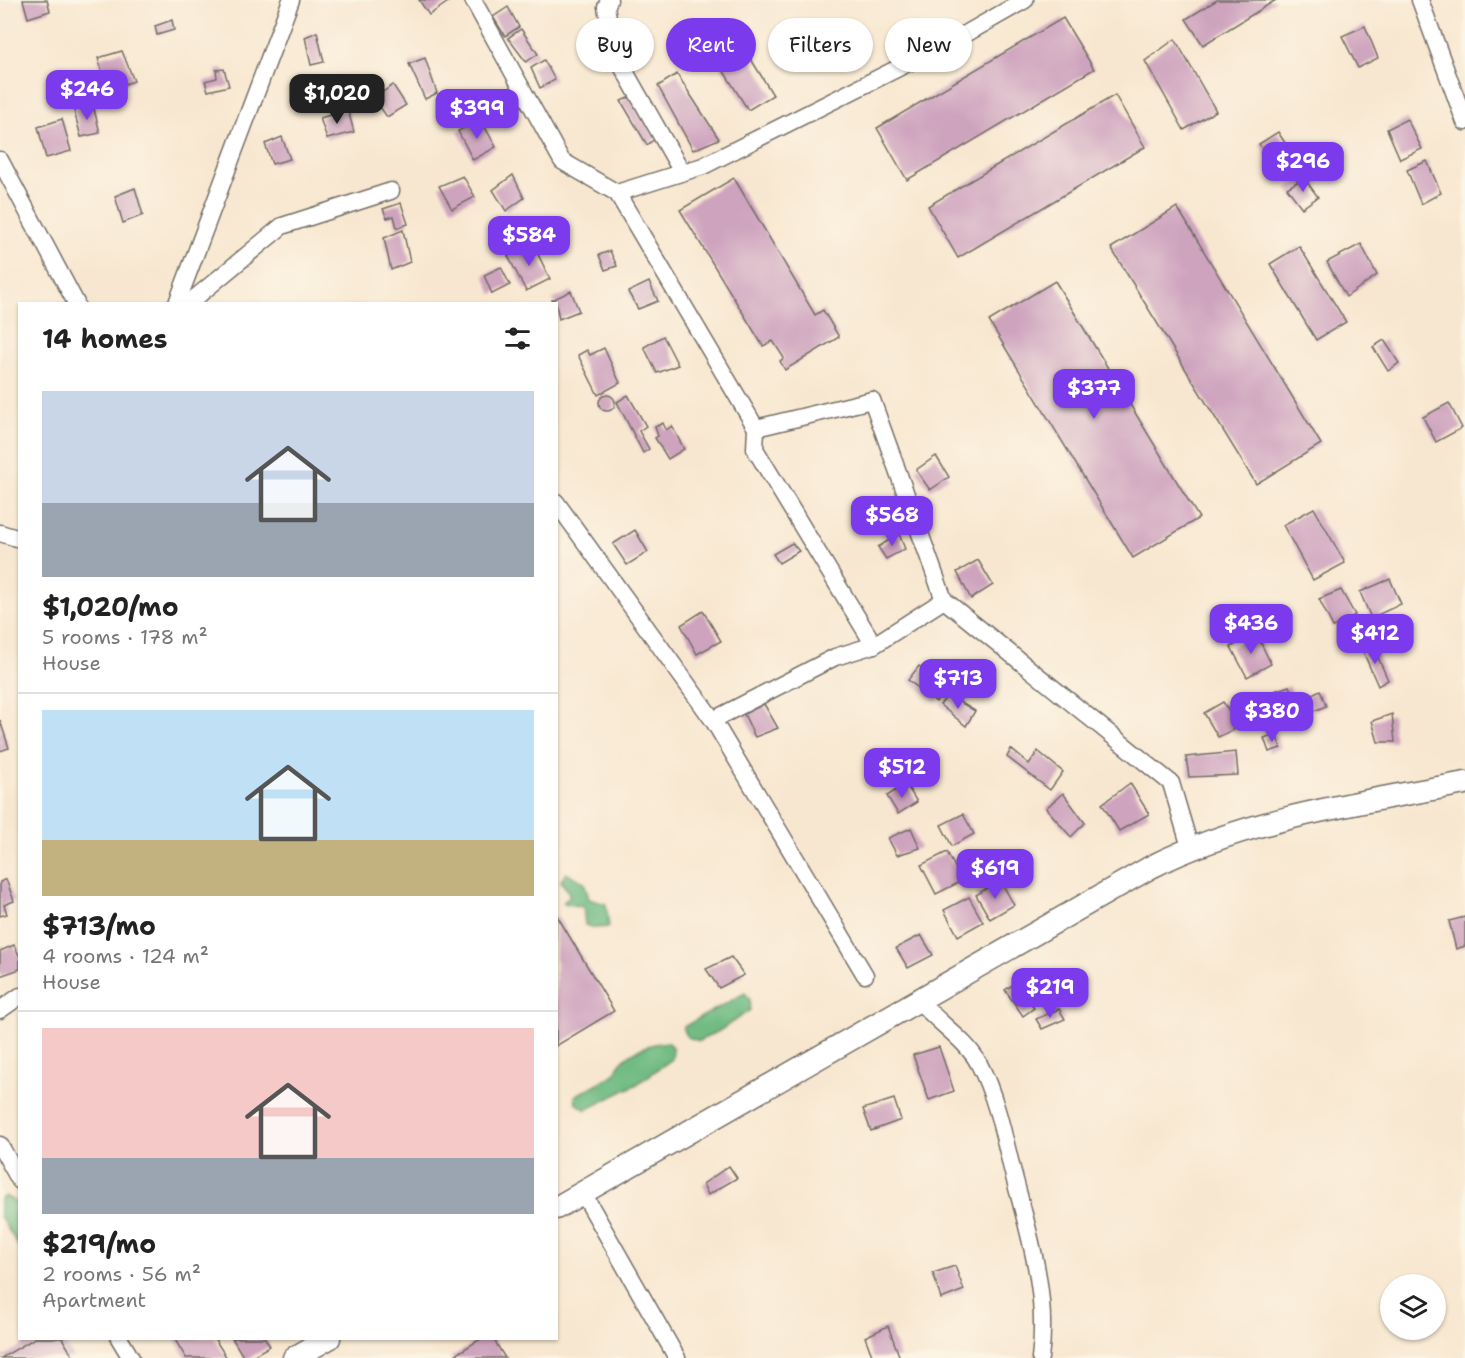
<!DOCTYPE html>
<html lang="en">
<head>
<meta charset="utf-8">
<style>
	:root { --surface:#fff; --page:#f2f2f2; --text:#222; --muted:#767676; --line:#e0e0e0; --accent:#7c3aed }
	body { margin:0; font-family:"Shantell Sans",sans-serif; background:var(--page); color:var(--text); height:100vh; display:flex; flex-direction:column; font-size:22px; white-space:nowrap }
	* { box-sizing:border-box; margin:0 }
	p { font-size:20px; color:var(--muted) }
	.icon { flex:none; width:33px; height:33px; fill:none; stroke:currentColor; stroke-width:2; stroke-linecap:round; stroke-linejoin:round }
	.map { position:relative; flex:1; overflow:hidden }
	.sheet { position:absolute; left:18px; top:302px; width:540px; height:1038px; display:flex; flex-direction:column; background:var(--surface); border-radius:0px; box-shadow:0 2px 4px #0004 }
	.sheet>* { flex:none }
	.hud { position:absolute; left:576px; top:18px; width:570px; height:54px; display:flex; gap:12px }
	.controls { position:absolute; left:1380px; top:1274px; display:grid; gap:12px }
	.controls a { display:grid; place-items:center; width:66px; height:66px; border-radius:50%; background:var(--surface); box-shadow:0 2px 4px #0004; font-size:30px }
	.price { position:absolute; translate:-50% -51px; padding:0 14px; border-radius:12px; background:var(--accent); color:#fff; font-size:20px; line-height:39px; filter:drop-shadow(0 2px 3px #0008) }
	.price::after { content:''; position:absolute; left:50%; top:36px; width:18px; height:14px; margin-left:-9px; background:inherit; clip-path:polygon(0 0,100% 0,50% 100%) }
	.price.selected { background:#222; color:#fff }
	ul { padding:0; list-style:none }
	li { display:grid; align-content:center; gap:12px; height:318px; padding:0 24px }
	li+li { border-top:2px solid var(--line) }
	li span { display:grid; place-items:center; height:186px; border-radius:0px; color:#555 }
	li>.icon { margin-inline-start:auto }
	span .icon { width:108px; height:108px; fill:#fffc; stroke-width:1 }
	li b { font-size:26px }
	h2 { display:flex; justify-content:space-between; align-items:center; height:72px; padding:0 24px; font-size:26px }
	.tag { padding:0 21px; border-radius:27px; background:var(--surface); box-shadow:0 2px 4px #0004; font-size:21px; line-height:54px }
	.tag.selected { background:var(--accent); color:#fff }
	.map>svg:first-child { display:block }
	.forest { fill:#72bc84; stroke:#4e7458; stroke-width:1.5 }
	.building { fill:#cea3be }
	.lines { fill:none; stroke-linecap:round; stroke-linejoin:round }
	.street-casing { stroke:#736d65; stroke-width:19 }
	.secondary-casing { stroke:#736d65; stroke-width:25 }
	.street { stroke:#fff; stroke-width:16 }
	.secondary { stroke:#fff; stroke-width:22 }
</style>
</head>
<body>
<div class="map">
<svg width="1465" height="1358" viewBox="0 0 1465 1358">
	<rect width="100%" height="100%" fill="#fcf5e5"/>
	<filter id="ink" filterUnits="userSpaceOnUse"><feTurbulence type="fractalNoise" baseFrequency=".0167" numOctaves="2"/><feDisplacementMap in="SourceGraphic" scale="12" xChannelSelector="R" yChannelSelector="G"/><feConvolveMatrix kernelMatrix="1 2 1 2 8 2 1 2 1" color-interpolation-filters="sRGB"/></filter>
	<filter id="wash" filterUnits="userSpaceOnUse"><feTurbulence type="fractalNoise" baseFrequency=".008" numOctaves="4" result="noise"/><feDisplacementMap in="SourceGraphic" scale="24" xChannelSelector="R" yChannelSelector="G"/><feGaussianBlur stdDeviation="1.35" result="paint"/><feColorMatrix in="noise" values="0 0 0 0 0 0 0 0 0 0 0 0 0 0 0 0 0 1.4 0 .05"/><feComposite in="paint" operator="in"/></filter>
	<g filter="url(#wash)">
		<rect width="100%" height="100%" fill="#f8e7d0"/>
		<!-- forest -->
		<g class="forest">
			<path d="M 566,873 L 584,882 L 589,899 L 606,904 L 609,927 L 594,928 L 585,925 L 583,907 L 563,903 L 570,895 L 561,881 Z"/>
			<path d="M 745,993 L 750,1000 L 750,1010 L 719,1031 L 699,1041 L 687,1037 L 683,1027 Z"/>
			<path d="M 668,1042 L 673,1049 L 672,1059 L 637,1084 L 586,1110 L 576,1103 L 575,1096 L 615,1074 C 620,1054 649,1043 668,1042 Z"/>
			<path d="M 5,1196 L 19,1204 L 19,1247 L 0,1216 L 0,1199 Z"/>
		</g>
		<g id="blocks">
			<!-- building -->
			<g class="building">
				<path d="M 23,0 L 47,0 L 50,11 L 28,18 Z"/>
				<path d="M 419,0 L 451,0 L 429,15 Z"/>
				<path d="M 1217,0 L 1276,0 L 1203,45 L 1186,19 Z"/>
				<path d="M 508,7 L 519,27 L 505,36 L 493,17 Z"/>
				<path d="M 1063,18 L 1094,69 L 907,180 L 877,128 Z"/>
				<path d="M 172,20 L 174,30 L 157,35 L 155,26 Z"/>
				<path d="M 1365,26 L 1378,58 L 1358,68 L 1342,36 Z"/>
				<path d="M 521,29 L 538,54 L 526,62 L 508,38 Z"/>
				<path d="M 317,32 L 324,62 L 311,65 L 305,37 Z"/>
				<path d="M 738,38 L 773,95 L 748,110 L 713,54 Z"/>
				<path d="M 1175,39 L 1216,111 L 1184,130 L 1145,61 Z"/>
				<path d="M 122,51 L 134,81 L 107,90 L 98,58 Z"/>
				<path d="M 425,58 L 437,93 L 425,99 L 409,64 Z"/>
				<path d="M 544,60 L 555,80 L 540,88 L 531,68 Z"/>
				<path d="M 224,69 L 229,86 L 208,91 L 205,81 L 217,78 L 216,70 Z"/>
				<path d="M 677,74 L 719,139 L 693,150 L 658,86 Z"/>
				<path d="M 393,85 L 406,105 L 387,117 L 374,98 Z"/>
				<path d="M 1115,95 L 1145,147 L 958,258 L 928,206 Z"/>
				<path d="M 630,97 L 656,138 L 647,145 L 621,101 Z"/>
				<path d="M 93,105 L 100,133 L 81,137 L 74,111 Z"/>
				<path d="M 348,110 L 354,132 L 327,139 L 320,118 Z"/>
				<path d="M 62,119 L 71,151 L 46,158 L 38,127 Z"/>
				<path d="M 1407,119 L 1422,149 L 1400,159 L 1387,129 Z"/>
				<path d="M 481,120 L 496,147 L 473,160 L 458,131 Z"/>
				<path d="M 1278,132 L 1294,157 L 1275,169 L 1259,144 Z"/>
				<path d="M 282,137 L 290,159 L 272,164 L 265,144 Z"/>
				<path d="M 1427,161 L 1441,193 L 1421,204 L 1407,170 Z"/>
				<path d="M 513,175 L 524,198 L 506,211 L 493,190 Z"/>
				<path d="M 463,176 L 475,197 L 452,209 L 439,186 Z"/>
				<path d="M 734,178 L 815,315 L 823,310 L 839,337 L 785,370 L 780,361 L 784,358 L 773,341 L 763,346 L 680,210 Z"/>
				<path d="M 1304,178 L 1318,197 L 1302,208 L 1287,188 Z"/>
				<path d="M 135,188 L 143,215 L 123,223 L 115,196 Z"/>
				<path d="M 401,203 L 408,224 L 397,228 L 394,216 L 387,218 L 383,209 Z"/>
				<path d="M 1177,207 L 1321,444 L 1256,484 L 1111,248 Z"/>
				<path d="M 403,230 L 410,262 L 391,270 L 384,238 Z"/>
				<path d="M 532,242 L 550,279 L 526,291 L 508,256 Z"/>
				<path d="M 1361,244 L 1377,275 L 1346,297 L 1327,262 Z"/>
				<path d="M 1299,246 L 1346,322 L 1316,340 L 1270,264 Z"/>
				<path d="M 610,251 L 617,266 L 605,270 L 599,255 Z"/>
				<path d="M 501,267 L 510,285 L 492,294 L 484,275 Z"/>
				<path d="M 1055,281 L 1199,518 L 1133,558 L 989,321 Z"/>
				<path d="M 649,282 L 658,301 L 638,309 L 628,292 Z"/>
				<path d="M 571,291 L 579,311 L 559,319 L 556,303 L 552,300 Z"/>
				<path d="M 663,336 L 678,365 L 657,373 L 644,347 Z"/>
				<path d="M 1384,340 L 1399,363 L 1388,371 L 1373,347 Z"/>
				<path d="M 604,348 L 620,383 L 598,395 L 578,355 L 587,350 L 590,355 Z"/>
				<path d="M 628,395 L 646,426 L 639,431 L 649,449 L 643,453 L 617,402 Z"/>
				<circle cx="607" cy="403" r="8"/>
				<path d="M 1449,403 L 1462,428 L 1436,442 L 1423,417 Z"/>
				<path d="M 663,423 L 666,430 L 672,426 L 684,449 L 668,459 L 655,438 L 658,436 L 655,427 Z"/>
				<path d="M 936,456 L 949,477 L 930,490 L 916,470 Z"/>
				<path d="M 1314,508 L 1345,563 L 1313,580 L 1283,525 Z"/>
				<path d="M 635,530 L 648,552 L 627,565 L 613,544 Z"/>
				<path d="M 899,534 L 905,549 L 886,559 L 878,547 Z"/>
				<path d="M 792,543 L 799,551 L 779,563 L 773,554 Z"/>
				<path d="M 978,560 L 993,585 L 971,599 L 957,572 Z"/>
				<path d="M 1390,579 L 1401,604 L 1371,618 L 1360,592 Z"/>
				<path d="M 1341,590 L 1355,615 L 1333,627 L 1319,599 Z"/>
				<path d="M 703,611 L 721,641 L 697,654 L 681,625 Z"/>
				<path d="M 1256,633 L 1271,664 L 1247,677 L 1231,647 Z"/>
				<path d="M 1372,644 L 1388,680 L 1378,686 L 1362,649 Z"/>
				<path d="M 919,666 L 946,687 L 936,702 L 908,680 Z"/>
				<path d="M 1289,686 L 1300,713 L 1279,722 L 1269,693 Z"/>
				<path d="M 1320,690 L 1326,706 L 1314,711 L 1308,696 Z"/>
				<path d="M 948,695 L 975,711 L 966,726 L 940,705 Z"/>
				<path d="M 1223,702 L 1239,727 L 1218,737 L 1204,713 Z"/>
				<path d="M 764,704 L 778,728 L 755,737 L 744,714 Z"/>
				<path d="M 1392,714 L 1395,742 L 1378,742 L 1372,721 Z"/>
				<path d="M 0,720 L 9,748 L 0,751 Z"/>
				<path d="M 1276,734 L 1281,748 L 1269,752 L 1264,738 Z"/>
				<path d="M 1011,749 L 1029,764 L 1038,751 L 1063,772 L 1050,790 L 1007,757 Z"/>
				<path d="M 1236,752 L 1238,775 L 1189,777 L 1186,757 Z"/>
				<path d="M 1130,783 L 1149,814 L 1119,831 L 1102,804 Z"/>
				<path d="M 906,784 L 917,802 L 898,814 L 887,796 Z"/>
				<path d="M 1063,793 L 1085,823 L 1071,837 L 1046,808 Z"/>
				<path d="M 963,814 L 974,834 L 952,846 L 941,825 Z"/>
				<path d="M 911,828 L 920,848 L 897,855 L 888,838 Z"/>
				<path d="M 947,852 L 962,881 L 936,894 L 921,865 Z"/>
				<path d="M 6,879 L 14,901 L 4,905 L 7,914 L 0,916 L 0,882 Z"/>
				<path d="M 1000,880 L 1014,905 L 990,919 L 976,895 Z"/>
				<path d="M 969,897 L 983,922 L 958,936 L 944,910 Z"/>
				<path d="M 556,914 L 614,1011 L 556,1046 Z"/>
				<path d="M 1465,917 L 1465,946 L 1456,949 L 1449,921 Z"/>
				<path d="M 921,935 L 933,955 L 908,968 L 896,948 Z"/>
				<path d="M 14,945 L 20,957 L 20,969 L 0,976 L 0,951 Z"/>
				<path d="M 731,957 L 744,975 L 719,988 L 706,969 Z"/>
				<path d="M 1017,982 L 1034,1008 L 1023,1016 L 1005,990 Z"/>
				<path d="M 1059,1009 L 1065,1019 L 1042,1029 L 1036,1019 Z"/>
				<path d="M 939,1047 L 954,1091 L 929,1100 L 913,1055 Z"/>
				<path d="M 894,1099 L 901,1120 L 871,1131 L 863,1109 Z"/>
				<path d="M 729,1166 L 737,1178 L 708,1195 L 703,1184 Z"/>
				<path d="M 955,1266 L 964,1290 L 941,1299 L 933,1273 Z"/>
				<path d="M 888,1326 L 900,1358 L 873,1358 L 865,1337 Z"/>
				<path d="M 35,1338 L 62,1338 L 74,1358 L 1,1358 Z"/>
				<path d="M 174,1338 L 214,1338 L 227,1358 L 186,1358 Z"/>
				<path d="M 232,1338 L 265,1338 L 270,1346 L 249,1358 L 244,1358 Z"/>
				<path d="M 482,1338 L 493,1338 L 505,1358 L 450,1358 Z"/>
			</g>
		</g>
	</g>
	<g filter="url(#ink)">
		<use href="#blocks" fill-opacity="0" stroke="#736d65" stroke-width="1.5"/>
		<g class="lines">
			<defs>
				<g id="street">
					<path d="M 473,0 L 562,161 L 617,193 L 756,428 L 755,449 L 874,645"/>
					<path d="M 609,0 L 606,7 L 615,54 L 682,172"/>
					<path d="M 1420,0 L 1465,122"/>
					<path d="M 0,160 L 76,303"/>
					<path d="M 617,193 L 703,166 L 962,36 L 1025,0"/>
					<path d="M 177,303 L 291,0"/>
					<path d="M 189,303 L 282,226 L 391,191"/>
					<path d="M 756,428 L 872,400 L 944,600 L 1171,783 L 1190,847"/>
					<path d="M 556,502 L 713,720 L 865,975"/>
					<path d="M 0,533 L 20,539"/>
					<path d="M 713,720 L 835,657 L 874,645 L 944,600"/>
					<path d="M 919,1000 C 936,1022 966,1039 979,1064 C 995,1094 1004,1136 1012,1169 C 1028,1231 1049,1293 1040,1358"/>
					<path d="M 0,1010 L 20,996"/>
					<path d="M 0,1145 L 20,1181"/>
					<path d="M 583,1193 L 677,1358"/>
					<path d="M 119,1338 L 131,1358"/>
				</g>
				<g id="secondary">
					<path d="M 556,1208 L 1151,867 C 1248,818 1359,803 1465,783"/>
					<path d="M 294,1358 L 329,1338"/>
				</g>
			</defs>
			<!-- street casing -->
			<use href="#street" class="street-casing"/>
			<!-- secondary casing -->
			<use href="#secondary" class="secondary-casing"/>
			<!-- street -->
			<use href="#street" class="street"/>
			<!-- secondary -->
			<use href="#secondary" class="secondary"/>
		</g>
	</g>
</svg>
<div class="controls">
<a><svg class="icon" aria-label="layers" viewBox="0 0 24 24"><path d="M12 4l9 5-9 5-9-5zM3 14l9 5 9-5"/></svg></a>
</div>
<b class="price" style="left:87px;top:121px">$246</b>
<b class="price selected" style="left:337px;top:125px">$1,020</b>
<b class="price" style="left:477px;top:140px">$399</b>
<b class="price" style="left:1303px;top:193px">$296</b>
<b class="price" style="left:529px;top:267px">$584</b>
<b class="price" style="left:1094px;top:420px">$377</b>
<b class="price" style="left:892px;top:547px">$568</b>
<b class="price" style="left:1251px;top:655px">$436</b>
<b class="price" style="left:1375px;top:665px">$412</b>
<b class="price" style="left:958px;top:710px">$713</b>
<b class="price" style="left:1272px;top:743px">$380</b>
<b class="price" style="left:902px;top:799px">$512</b>
<b class="price" style="left:995px;top:900px">$619</b>
<b class="price" style="left:1050px;top:1019px">$219</b>
<div class="hud">
<a class="tag">Buy</a>
<a class="tag selected">Rent</a>
<a class="tag">Filters</a>
<a class="tag">New</a>
</div>
<section class="sheet">
<h2>14 homes<svg class="icon" aria-label="filters" viewBox="0 0 24 24"><path d="M4 7h16M4 17h16"/><circle cx="9" cy="7" r="2"/><circle cx="15" cy="17" r="2"/></svg></h2>
<ul>
<li><span style="background:linear-gradient(#c9d6e8 60%,#9aa5b1 0)"><svg class="icon" aria-label="home" viewBox="0 0 24 24"><path d="M3 11l9-7 9 7M6 9v11h12V9"/></svg></span><div><b>$1,020/mo</b><p>5 rooms · 178 m²</p><p>House</p></div></li>
<li><span style="background:linear-gradient(#bfe0f5 70%,#c2b280 0)"><svg class="icon" aria-label="home" viewBox="0 0 24 24"><path d="M3 11l9-7 9 7M6 9v11h12V9"/></svg></span><div><b>$713/mo</b><p>4 rooms · 124 m²</p><p>House</p></div></li>
<li><span style="background:linear-gradient(#f6c9c9 70%,#9aa5b1 0)"><svg class="icon" aria-label="home" viewBox="0 0 24 24"><path d="M3 11l9-7 9 7M6 9v11h12V9"/></svg></span><div><b>$219/mo</b><p>2 rooms · 56 m²</p><p>Apartment</p></div></li>
</ul>
</section>
</div>
</body>
</html>
